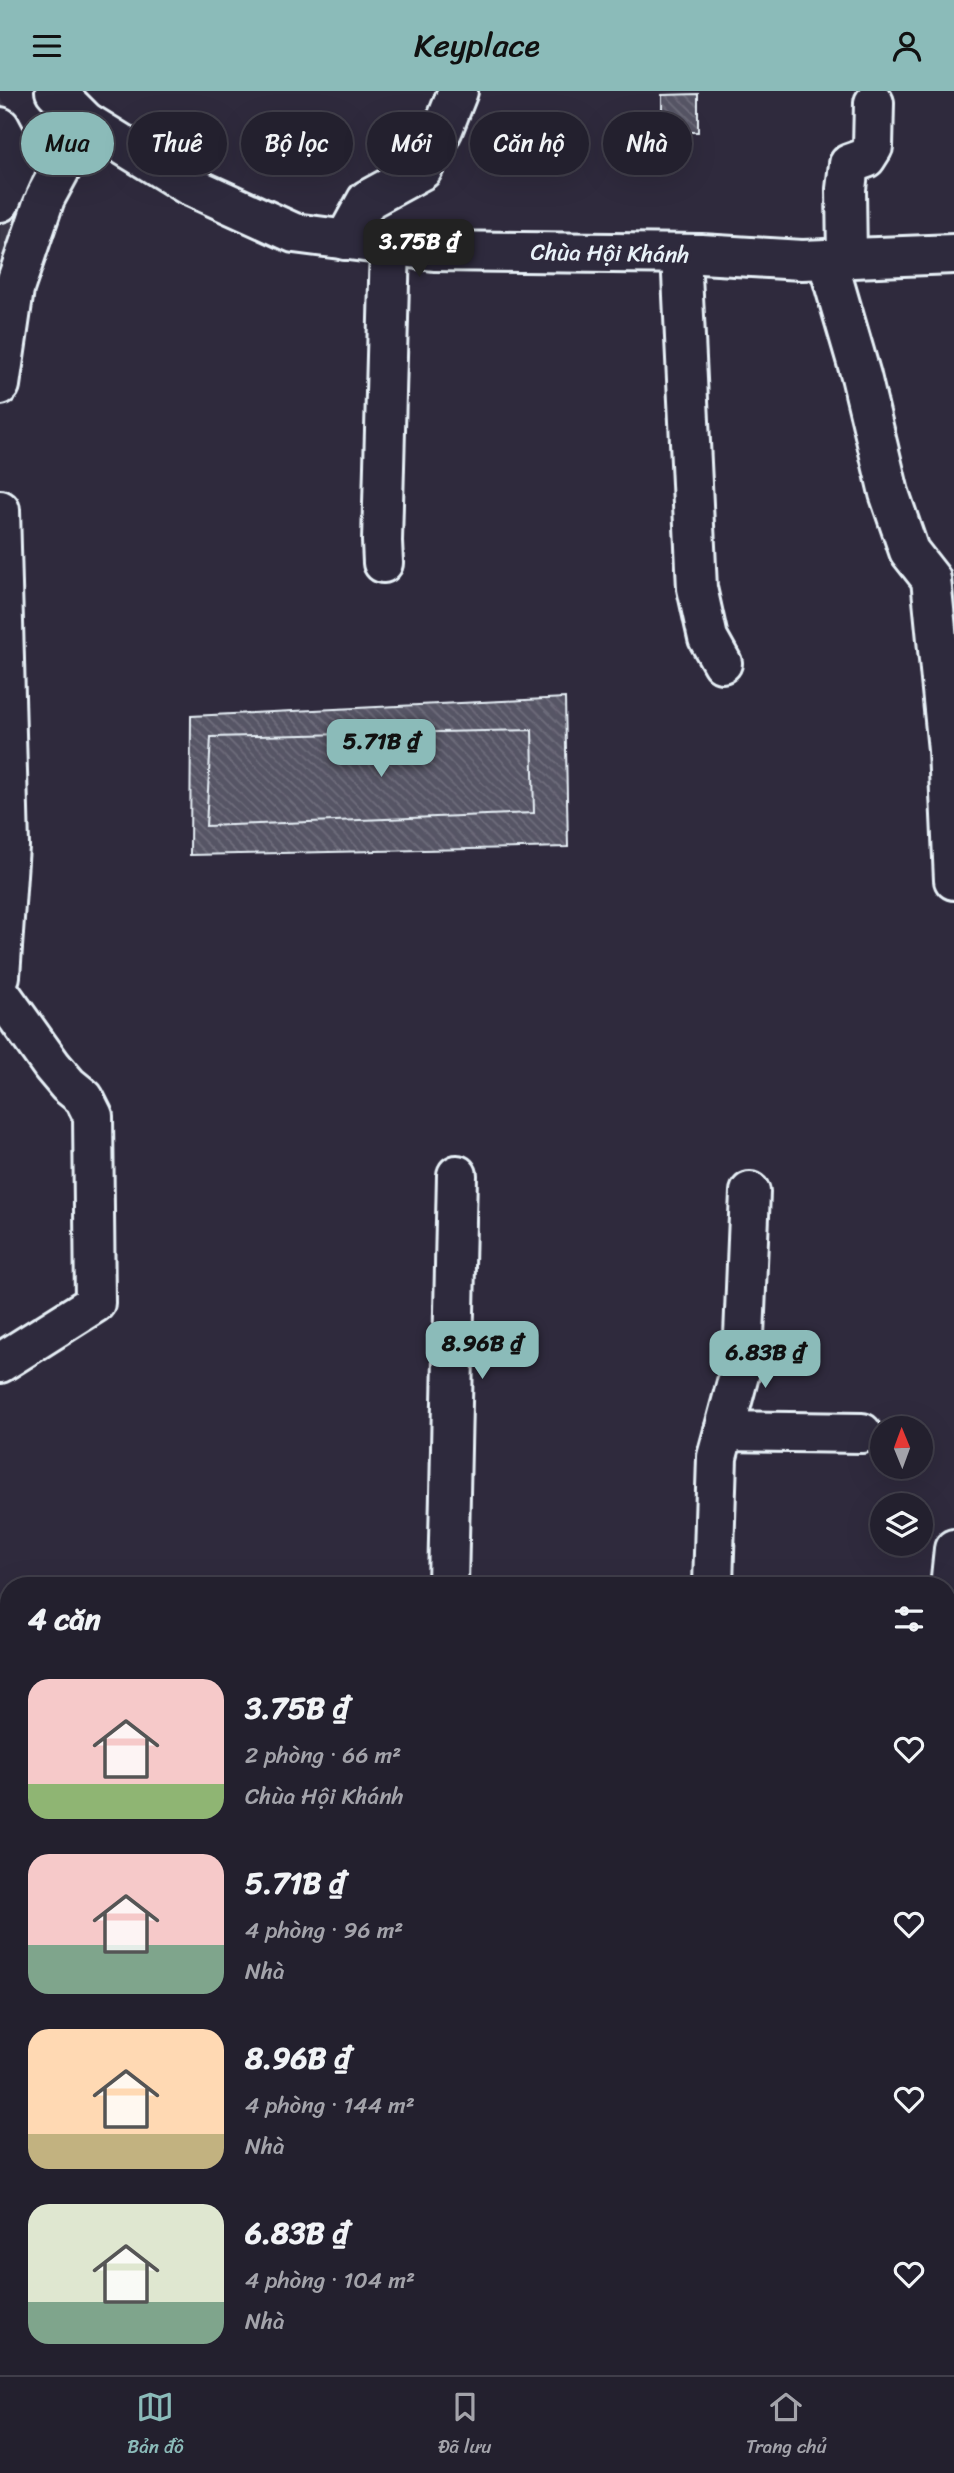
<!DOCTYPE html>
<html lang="vi">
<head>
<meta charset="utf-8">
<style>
	:root { --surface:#23202e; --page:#2f2d3a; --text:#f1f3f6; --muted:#a3a3aa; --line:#403e4a; --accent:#8bbbb9 }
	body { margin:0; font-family:Sriracha,sans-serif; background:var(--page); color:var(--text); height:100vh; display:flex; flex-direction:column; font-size:26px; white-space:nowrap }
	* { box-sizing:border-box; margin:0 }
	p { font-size:23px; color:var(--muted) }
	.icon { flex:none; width:38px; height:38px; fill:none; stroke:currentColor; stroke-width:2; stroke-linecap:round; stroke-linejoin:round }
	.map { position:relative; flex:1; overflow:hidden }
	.panel { position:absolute; left:0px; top:1486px; width:956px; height:800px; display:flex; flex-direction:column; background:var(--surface); border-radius:28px 28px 0 0; box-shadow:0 7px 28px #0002,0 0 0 2px var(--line) }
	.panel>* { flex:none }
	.hud { position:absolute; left:21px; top:21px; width:914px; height:63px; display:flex; gap:14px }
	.needle { width:46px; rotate:359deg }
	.tools { position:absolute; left:870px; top:1325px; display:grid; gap:14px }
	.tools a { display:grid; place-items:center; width:63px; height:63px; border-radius:50%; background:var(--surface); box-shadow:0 7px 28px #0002,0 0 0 2px var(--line); font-size:35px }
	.price { position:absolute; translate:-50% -60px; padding:0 16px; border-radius:14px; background:var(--accent); color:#111; font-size:23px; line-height:46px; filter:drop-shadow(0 2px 4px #0008) }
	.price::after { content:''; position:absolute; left:50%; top:42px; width:21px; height:16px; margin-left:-10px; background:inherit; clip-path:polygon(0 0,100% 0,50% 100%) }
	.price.current { background:#222; color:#fff }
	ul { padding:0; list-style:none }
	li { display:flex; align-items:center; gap:21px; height:175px; padding:0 28px }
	li span { display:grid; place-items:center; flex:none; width:196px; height:140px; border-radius:21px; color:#555 }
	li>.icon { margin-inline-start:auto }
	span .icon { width:84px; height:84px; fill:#fffc; stroke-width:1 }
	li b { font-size:30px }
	h2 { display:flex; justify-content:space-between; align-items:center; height:84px; padding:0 28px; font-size:30px }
	.pill { padding:0 24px; border-radius:32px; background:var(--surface); box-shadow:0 7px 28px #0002,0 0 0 2px var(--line); font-size:24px; line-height:63px }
	.pill.current { background:var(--accent); color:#111 }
	header { display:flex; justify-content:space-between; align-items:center; height:91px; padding:0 28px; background:var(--accent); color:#111; font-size:32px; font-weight:600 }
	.tabs { display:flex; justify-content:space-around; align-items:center; height:98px; border-top:2px solid var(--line); background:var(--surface); font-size:19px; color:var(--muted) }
	.tabs a { display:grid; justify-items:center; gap:4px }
	.tabs .current { color:var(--accent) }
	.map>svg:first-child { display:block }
	.built { fill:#3b3749 }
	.water { fill:url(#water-ripples); stroke:#9c9fab; stroke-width:2 }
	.building { fill:url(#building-back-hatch); stroke:#e8f1f8; stroke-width:2 }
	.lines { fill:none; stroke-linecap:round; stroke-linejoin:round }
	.minor-casing { stroke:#e8f1f8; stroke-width:44 }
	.minor { stroke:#2f2a3d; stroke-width:38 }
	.labels { text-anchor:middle; stroke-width:6; stroke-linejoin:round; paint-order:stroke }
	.street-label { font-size:23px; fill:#e8f1f8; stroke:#2f2a3d }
</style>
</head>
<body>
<header><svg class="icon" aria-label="menu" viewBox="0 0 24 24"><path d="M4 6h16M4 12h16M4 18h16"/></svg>Keyplace<svg class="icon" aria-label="person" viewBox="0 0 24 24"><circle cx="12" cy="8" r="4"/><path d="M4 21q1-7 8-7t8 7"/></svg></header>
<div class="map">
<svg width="954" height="2284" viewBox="0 0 954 2284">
	<defs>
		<pattern id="water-ripples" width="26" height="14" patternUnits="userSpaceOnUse" patternTransform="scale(1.75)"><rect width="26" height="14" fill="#696978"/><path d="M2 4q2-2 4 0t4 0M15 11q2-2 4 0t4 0" fill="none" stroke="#7e7f8c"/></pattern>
		<pattern id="building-back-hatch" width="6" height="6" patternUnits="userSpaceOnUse" patternTransform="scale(1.75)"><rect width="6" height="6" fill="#575565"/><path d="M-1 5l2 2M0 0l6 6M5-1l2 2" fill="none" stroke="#6f6e7c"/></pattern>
	</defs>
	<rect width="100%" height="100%" fill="#2f2a3d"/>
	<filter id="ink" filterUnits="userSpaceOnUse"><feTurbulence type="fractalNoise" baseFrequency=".0143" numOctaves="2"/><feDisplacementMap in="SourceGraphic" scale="14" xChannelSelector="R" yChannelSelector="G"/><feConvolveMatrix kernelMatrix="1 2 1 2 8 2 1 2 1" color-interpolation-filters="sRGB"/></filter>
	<g filter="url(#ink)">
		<!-- built -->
		<path class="built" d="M 0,7 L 65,76 L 0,189 Z"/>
		<!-- water -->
		<path class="water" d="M 954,1590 L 954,1877 L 947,1896 L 947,1666 Z"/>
		<!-- building -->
		<g class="building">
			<path d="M 698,3 L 698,41 L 662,41 L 662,4 Z"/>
			<path d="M 565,607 L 568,756 L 190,764 L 191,625 Z"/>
			<path d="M 532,639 L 534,722 L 206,735 L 211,646 Z"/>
		</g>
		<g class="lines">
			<defs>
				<g id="minor">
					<path d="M 55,0 L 86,31 L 188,94 L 294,142 L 434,160 L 701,163 L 802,169 L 954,163"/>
					<path d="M 0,36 L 18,70 L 0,111"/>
					<path d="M 345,149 L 367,109 L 422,79 L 443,38 L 458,0"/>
					<path d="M 681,163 L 697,497 L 708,547 L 722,572"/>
					<path d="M 847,167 L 846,98 L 849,73 L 866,67 L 873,56 L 874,12"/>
					<path d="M 827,168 L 861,285 L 889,402 L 909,460 L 931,488 L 948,659 L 954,789"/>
					<path d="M 0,294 L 14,198 L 45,107 L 86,31"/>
					<path d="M 0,419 L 9,755 L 0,885"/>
					<path d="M 383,472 L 382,450 L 390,154"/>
					<path d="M 0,902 L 52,975 L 68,994 L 84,1007 L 93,1025 L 95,1212 L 0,1272"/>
					<path d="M 724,1340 L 862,1342"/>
					<path d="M 448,1494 L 457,1084"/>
					<path d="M 713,1494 L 717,1366 L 743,1269 L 750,1101"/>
					<path d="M 947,1525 L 954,1458"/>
					<path d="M 0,1569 L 9,1577"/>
					<path d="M 947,1777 L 954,1777"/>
					<path d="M 0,1892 L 9,1890"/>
					<path d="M 947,1960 L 954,1942"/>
					<path d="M 0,2269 L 9,2266"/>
					<path d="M 400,2277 L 487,2277"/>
					<path d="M 807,2277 L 808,2284"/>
					<path d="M 119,2284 L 150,2277"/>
				</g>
			</defs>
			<!-- minor casing -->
			<use href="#minor" class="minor-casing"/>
			<!-- minor -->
			<use href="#minor" class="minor"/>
		</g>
	</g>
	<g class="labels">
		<!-- street labels -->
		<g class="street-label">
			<text transform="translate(610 162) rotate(1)" y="8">Chùa Hội Khánh</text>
		</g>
	</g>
</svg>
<div class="tools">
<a><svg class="needle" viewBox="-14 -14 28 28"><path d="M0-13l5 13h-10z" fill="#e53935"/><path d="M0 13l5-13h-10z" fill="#a3a3aa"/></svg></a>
<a><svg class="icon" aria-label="layers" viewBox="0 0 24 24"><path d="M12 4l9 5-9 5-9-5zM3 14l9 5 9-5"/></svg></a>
</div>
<b class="price current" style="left:419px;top:188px">3.75B ₫</b>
<b class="price" style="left:381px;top:688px">5.71B ₫</b>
<b class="price" style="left:482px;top:1290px">8.96B ₫</b>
<b class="price" style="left:765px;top:1299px">6.83B ₫</b>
<div class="hud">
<a class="pill current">Mua</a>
<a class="pill">Thuê</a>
<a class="pill">Bộ lọc</a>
<a class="pill">Mới</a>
<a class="pill">Căn hộ</a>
<a class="pill">Nhà</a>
</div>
<section class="panel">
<h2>4 căn<svg class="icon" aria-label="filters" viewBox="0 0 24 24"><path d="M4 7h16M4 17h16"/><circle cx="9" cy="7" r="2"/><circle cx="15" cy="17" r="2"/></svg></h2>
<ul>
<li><span style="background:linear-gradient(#f6c9c9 75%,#8fb573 0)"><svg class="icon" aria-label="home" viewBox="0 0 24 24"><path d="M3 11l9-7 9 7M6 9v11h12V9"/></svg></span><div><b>3.75B ₫</b><p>2 phòng · 66 m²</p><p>Chùa Hội Khánh</p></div><svg class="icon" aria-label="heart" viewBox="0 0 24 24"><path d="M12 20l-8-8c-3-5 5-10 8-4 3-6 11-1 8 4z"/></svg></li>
<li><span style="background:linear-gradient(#f6c9c9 65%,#7fa58c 0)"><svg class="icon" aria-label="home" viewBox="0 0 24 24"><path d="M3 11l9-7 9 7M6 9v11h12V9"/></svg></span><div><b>5.71B ₫</b><p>4 phòng · 96 m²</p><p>Nhà</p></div><svg class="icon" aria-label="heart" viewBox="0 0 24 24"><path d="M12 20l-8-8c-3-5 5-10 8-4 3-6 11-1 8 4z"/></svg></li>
<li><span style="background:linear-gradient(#ffd9b3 75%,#c2b280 0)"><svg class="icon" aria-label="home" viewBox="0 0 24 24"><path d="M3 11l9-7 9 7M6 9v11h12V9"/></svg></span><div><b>8.96B ₫</b><p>4 phòng · 144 m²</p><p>Nhà</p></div><svg class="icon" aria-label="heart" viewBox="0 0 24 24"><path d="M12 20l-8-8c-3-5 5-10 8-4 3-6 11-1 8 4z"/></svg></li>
<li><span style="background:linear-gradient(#dfe7d0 70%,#7fa58c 0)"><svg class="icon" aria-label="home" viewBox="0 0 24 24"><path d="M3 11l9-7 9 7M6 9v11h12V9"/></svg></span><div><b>6.83B ₫</b><p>4 phòng · 104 m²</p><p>Nhà</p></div><svg class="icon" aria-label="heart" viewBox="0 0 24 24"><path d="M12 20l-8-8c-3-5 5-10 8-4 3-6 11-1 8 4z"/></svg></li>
</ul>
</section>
</div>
<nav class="tabs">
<a class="current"><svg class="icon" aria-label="map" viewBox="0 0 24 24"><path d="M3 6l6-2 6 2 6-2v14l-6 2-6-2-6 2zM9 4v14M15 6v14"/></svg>Bản đồ</a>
<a><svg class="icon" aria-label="saved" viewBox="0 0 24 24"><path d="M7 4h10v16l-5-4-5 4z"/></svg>Đã lưu</a>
<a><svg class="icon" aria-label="home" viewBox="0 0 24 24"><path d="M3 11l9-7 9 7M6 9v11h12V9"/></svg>Trang chủ</a>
</nav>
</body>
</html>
